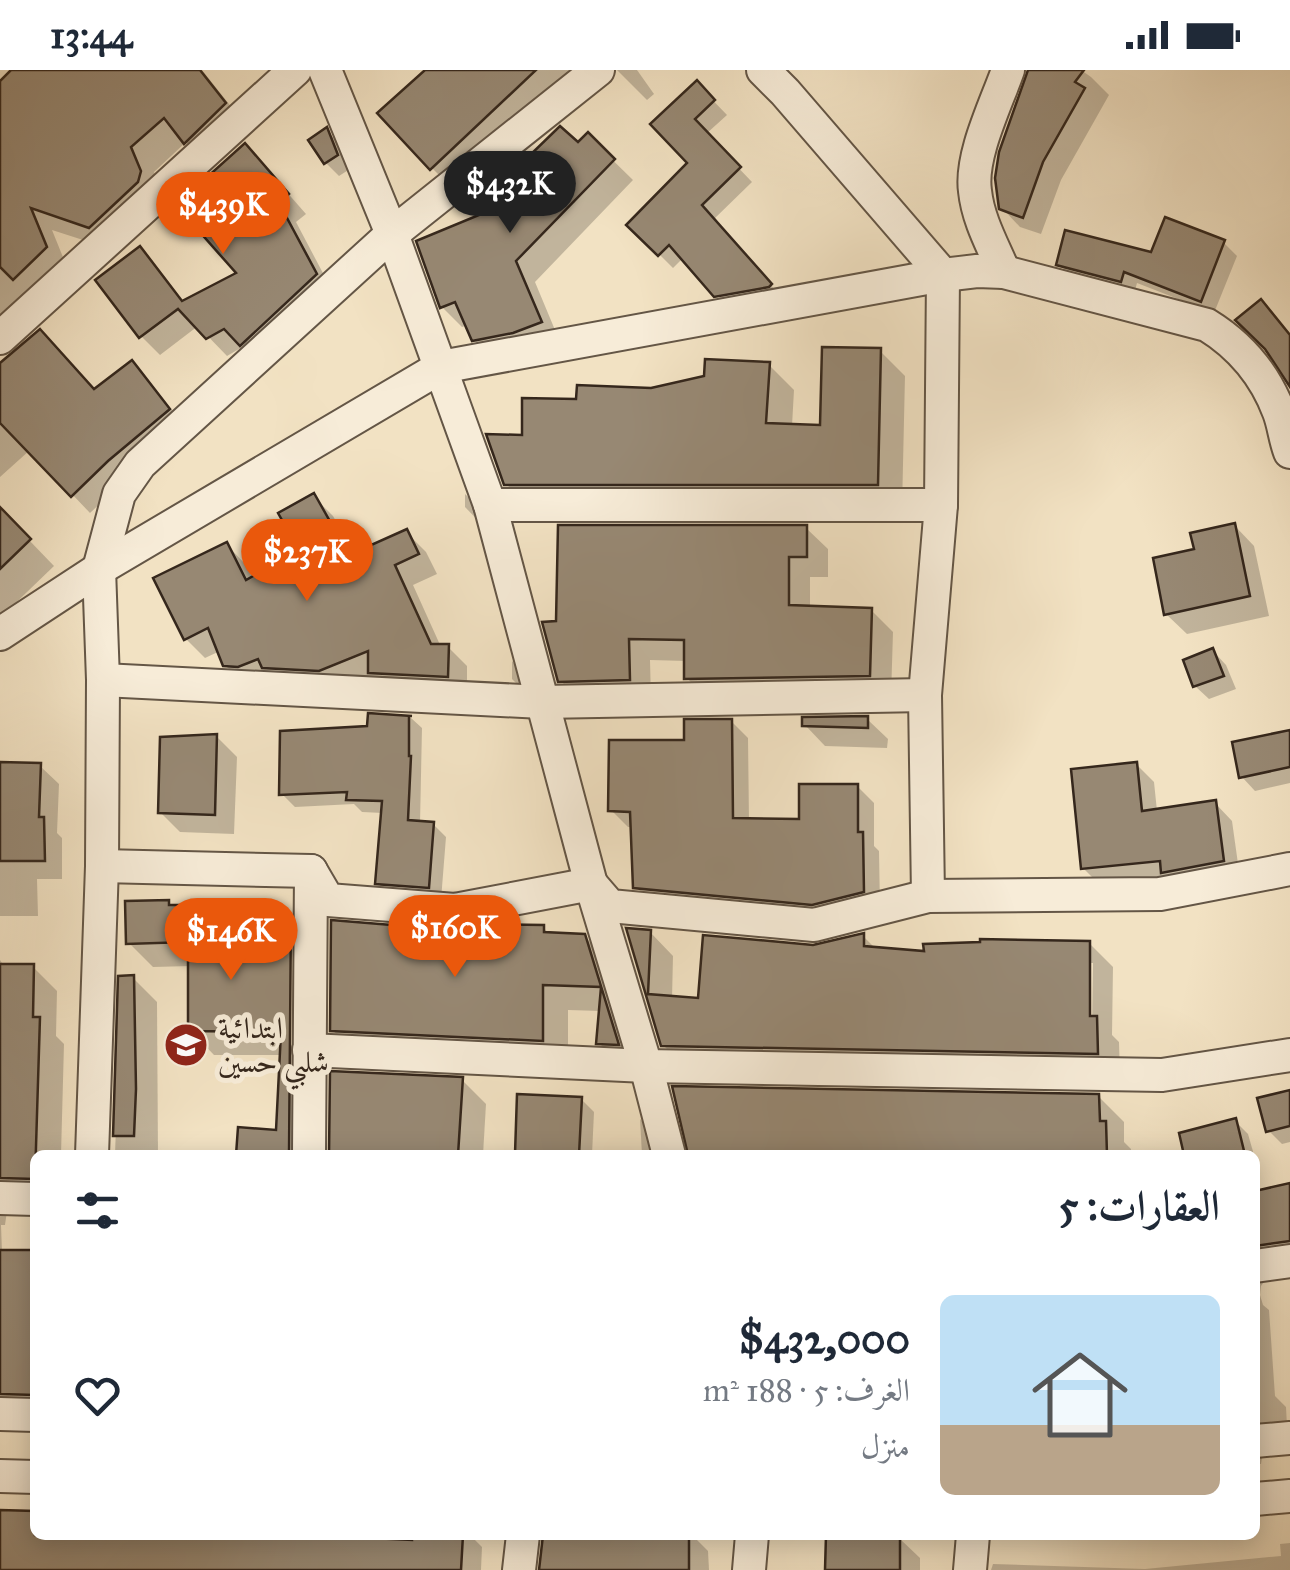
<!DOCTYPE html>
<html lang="ar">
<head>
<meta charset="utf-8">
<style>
	:root { --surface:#fff; --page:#f6f6f7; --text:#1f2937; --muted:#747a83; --accent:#ea580c }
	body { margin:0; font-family:"IM FELL Great Primer",Amiri,serif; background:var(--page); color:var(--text); direction:rtl; height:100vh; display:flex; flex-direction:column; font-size:38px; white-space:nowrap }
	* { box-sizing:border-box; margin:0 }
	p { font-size:32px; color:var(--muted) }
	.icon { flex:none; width:55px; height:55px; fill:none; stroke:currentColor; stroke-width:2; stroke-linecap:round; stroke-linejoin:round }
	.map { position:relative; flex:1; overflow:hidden; direction:ltr }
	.details { position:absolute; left:30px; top:1080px; width:1230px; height:390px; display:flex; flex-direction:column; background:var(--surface); border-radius:15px; box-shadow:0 5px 25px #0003; direction:rtl }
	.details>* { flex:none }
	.price { position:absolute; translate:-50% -85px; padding:0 22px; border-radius:35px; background:var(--accent); color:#fff; font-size:32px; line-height:65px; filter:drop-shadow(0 2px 5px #0008) }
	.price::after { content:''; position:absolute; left:50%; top:60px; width:30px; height:22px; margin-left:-15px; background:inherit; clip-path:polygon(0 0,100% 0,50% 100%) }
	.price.current { background:#222; color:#fff }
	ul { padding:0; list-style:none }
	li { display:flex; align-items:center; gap:30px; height:250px; padding:0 40px }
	li span { display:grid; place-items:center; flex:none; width:280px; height:200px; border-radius:15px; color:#555 }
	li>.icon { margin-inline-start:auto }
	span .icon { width:120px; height:120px; fill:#fffc; stroke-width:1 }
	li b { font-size:42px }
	h2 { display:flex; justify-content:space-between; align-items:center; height:120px; padding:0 40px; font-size:42px }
	.status { display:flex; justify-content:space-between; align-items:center; height:70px; padding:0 50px; background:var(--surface); direction:ltr }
	.status svg { height:28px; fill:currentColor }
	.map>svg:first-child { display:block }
	.shadow { fill:#0003; fill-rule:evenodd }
	.building { fill:#978873; stroke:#35271c; stroke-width:2.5 }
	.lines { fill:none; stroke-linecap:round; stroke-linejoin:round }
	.street-casing { stroke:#645646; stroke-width:36 }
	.street { stroke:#f7ecd8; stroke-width:32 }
	.labels { text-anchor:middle; stroke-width:10; stroke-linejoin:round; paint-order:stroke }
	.poi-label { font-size:30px; fill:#35271c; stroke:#f7ecd8; text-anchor:start }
</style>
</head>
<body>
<div class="status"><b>13:44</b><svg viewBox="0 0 49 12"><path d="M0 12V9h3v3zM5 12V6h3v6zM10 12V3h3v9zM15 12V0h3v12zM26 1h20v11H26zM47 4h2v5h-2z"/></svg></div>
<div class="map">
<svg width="1290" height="1500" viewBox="0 0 1290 1500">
	<rect width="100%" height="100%" fill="#f2e2c3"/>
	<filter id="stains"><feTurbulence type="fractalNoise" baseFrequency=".002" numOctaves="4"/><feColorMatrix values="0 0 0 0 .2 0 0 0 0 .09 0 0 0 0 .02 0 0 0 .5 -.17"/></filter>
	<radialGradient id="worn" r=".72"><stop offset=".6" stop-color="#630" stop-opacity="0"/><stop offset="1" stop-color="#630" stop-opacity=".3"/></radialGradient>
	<!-- shadow -->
	<g class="shadow">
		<path d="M 14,0 L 202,0 L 248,58 L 210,96 L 186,72 L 154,102 L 164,127 L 114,180 L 52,160 L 69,202 L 0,264 L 0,14 Z"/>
		<path d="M 428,0 L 589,0 L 456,122 L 432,98 Z"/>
		<path d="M 617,0 L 637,0 L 654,24 L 647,30 Z"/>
		<path d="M 1030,0 L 1081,0 L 1091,7 L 1109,25 L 1061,110 L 1041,164 L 1020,157 L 1002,138 Z"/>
		<path d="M 697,14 L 727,45 L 706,64 L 752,112 L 713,150 L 783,229 L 730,239 L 683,188 L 673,198 L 630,155 L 690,93 Z"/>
		<path d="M 326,60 L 339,73 L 350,99 L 339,106 L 326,93 L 311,70 Z"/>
		<path d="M 588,66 L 633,110 L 535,212 L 560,272 L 494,290 L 474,270 L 468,255 L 462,257 L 442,237 L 512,134 L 523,96 L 578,76 Z"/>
		<path d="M 263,95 L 306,144 L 296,152 L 334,224 L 260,293 L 244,276 L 227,286 L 198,256 L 160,285 L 141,266 L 140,180 L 158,198 L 184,233 L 240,204 Z"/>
		<path d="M 1223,172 L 1237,186 L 1214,243 L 1137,213 L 1134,224 L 1072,207 L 1059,194 L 1152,185 Z"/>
		<path d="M 880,281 L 905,306 L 902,439 L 532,439 L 506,414 L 524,368 L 579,332 L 652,321 L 769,295 L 794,320 L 792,356 L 823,358 Z"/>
		<path d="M 132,294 L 149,311 L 186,358 L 126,409 L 90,443 L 30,380 L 0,407 L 0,298 L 95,322 Z"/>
		<path d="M 465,424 L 489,447 L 491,464 L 465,437 Z"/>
		<path d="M 313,426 L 333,446 L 355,485 L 406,462 L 426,482 L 437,504 L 413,515 L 441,577 L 448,577 L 467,596 L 467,626 L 390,622 L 374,606 L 340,619 L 245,615 L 225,595 L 220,581 L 205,588 L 186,569 L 227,475 L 246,495 L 253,509 L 302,481 Z"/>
		<path d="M 0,440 L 54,496 L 0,548 Z"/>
		<path d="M 1234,455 L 1254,476 L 1269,546 L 1187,564 L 1166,544 L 1196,481 Z"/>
		<path d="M 806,458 L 828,479 L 828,507 L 810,507 L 810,538 L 871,540 L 893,562 L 891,627 L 708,630 L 687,608 L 687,591 L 650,590 L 651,631 L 582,633 L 560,610 L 558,554 Z"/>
		<path d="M 1213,581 L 1226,595 L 1236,619 L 1209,629 L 1195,616 Z"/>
		<path d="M 512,591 L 529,608 L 533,630 L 512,609 Z"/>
		<path d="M 370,646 L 411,648 L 422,658 L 420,753 L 433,754 L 446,767 L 441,830 L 391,826 L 378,813 L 383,743 L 362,742 L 354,734 L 295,737 L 282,724 L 370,659 Z"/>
		<path d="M 867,649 L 888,669 L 887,678 L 825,676 L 805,655 Z"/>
		<path d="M 731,651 L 748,668 L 749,751 L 801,751 L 857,716 L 874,733 L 874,776 L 879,781 L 880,838 L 831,851 L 653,834 L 636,817 L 633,757 L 628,757 L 611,740 L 687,673 Z"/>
		<path d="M 1290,664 L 1290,713 L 1255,721 L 1242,707 Z"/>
		<path d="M 216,666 L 237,687 L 234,764 L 180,762 L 160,742 Z"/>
		<path d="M 0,694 L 40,696 L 59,714 L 57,763 L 62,768 L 62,809 L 37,809 L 38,846 L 0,846 Z"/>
		<path d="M 1136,694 L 1154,712 L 1157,741 L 1215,733 L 1232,751 L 1240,808 L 1101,816 L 1083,798 Z"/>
		<path d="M 168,832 L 173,837 L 262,838 L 271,847 L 290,848 L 314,872 L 312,1085 L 239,1085 L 278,1063 L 283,985 L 214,985 L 190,960 L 191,896 L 153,897 L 129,873 ZM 288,857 L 293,857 L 292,977 L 287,972 Z"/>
		<path d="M 543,857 L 550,865 L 584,866 L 610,892 L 643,1000 L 625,999 L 599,973 L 601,941 L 568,940 L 568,996 L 359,986 L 332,960 L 454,862 Z"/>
		<path d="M 629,860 L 650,862 L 673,886 L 672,929 L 700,931 L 813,877 L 863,866 L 877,880 L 926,884 L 1089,873 L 1113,897 L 1112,965 L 1119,972 L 1120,1006 L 687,999 L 663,975 ZM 1088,893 L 1093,893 L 1092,959 L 1087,959 Z"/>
		<path d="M 0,890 L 4,896 L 33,897 L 57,921 L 56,966 L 64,974 L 61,1085 L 35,1085 L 35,1132 L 7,1141 L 5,1155 L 1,1155 L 2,1182 L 35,1183 L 35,1348 L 14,1351 L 6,1361 L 0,1358 Z"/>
		<path d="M 121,908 L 133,908 L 157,932 L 158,1085 L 115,1085 Z"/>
		<path d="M 462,1010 L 486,1034 L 483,1085 L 332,1085 Z"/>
		<path d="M 1290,1022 L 1290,1072 L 1282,1074 L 1269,1061 Z"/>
		<path d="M 1098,1026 L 1124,1052 L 1124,1072 L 1131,1079 L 1131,1085 L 691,1085 Z"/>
		<path d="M 520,1027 L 581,1029 L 594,1042 L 592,1085 L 517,1085 Z"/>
		<path d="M 640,1049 L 662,1071 L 666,1085 L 642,1085 Z"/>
		<path d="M 1235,1051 L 1248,1064 L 1254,1085 L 1187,1085 Z"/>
		<path d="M 1290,1116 L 1290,1199 L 1268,1206 L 1261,1216 L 1260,1225 L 1263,1235 L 1269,1240 L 1275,1326 L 1286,1337 L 1288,1375 L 1270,1379 L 1262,1388 L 1261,1394 L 1255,1394 L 1255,1123 Z"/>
		<path d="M 100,1465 L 315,1465 L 318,1468 L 414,1472 L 414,1465 L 470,1465 L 482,1477 L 481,1500 L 100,1500 Z"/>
		<path d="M 544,1465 L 692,1465 L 708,1481 L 709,1500 L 542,1500 Z"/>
		<path d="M 899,1468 L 920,1488 L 920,1500 L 828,1500 Z"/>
		<path d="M 1290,1473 L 1290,1500 L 991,1500 L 993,1494 L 1145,1499 L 1281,1486 L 1280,1474 Z"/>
	</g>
	<!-- building -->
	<g class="building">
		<path d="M 11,0 L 200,0 L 226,33 L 184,74 L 164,48 L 131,77 L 141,101 L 138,112 L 89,158 L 31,138 L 47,177 L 13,210 L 0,197 L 0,11 Z"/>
		<path d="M 425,0 L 536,0 L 430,100 L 377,43 Z"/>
		<path d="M 1028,0 L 1084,0 L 1075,12 L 1085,18 L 1043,92 L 1023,148 L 999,139 L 995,108 L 999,82 Z"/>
		<path d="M 697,10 L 715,30 L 695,49 L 741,97 L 702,135 L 772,214 L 769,217 L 714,227 L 669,175 L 658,186 L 626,155 L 687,93 L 650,54 Z"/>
		<path d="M 560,56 L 578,72 L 588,62 L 615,89 L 516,191 L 542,252 L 513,263 L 472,271 L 455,232 L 440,238 L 416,171 L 508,133 L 487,114 L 518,89 L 522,93 Z"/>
		<path d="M 327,57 L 338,85 L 324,94 L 308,70 Z"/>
		<path d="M 245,73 L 289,124 L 279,133 L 317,204 L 240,276 L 224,259 L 206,269 L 178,239 L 139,268 L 95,210 L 140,176 L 182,231 L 236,203 L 176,135 Z"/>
		<path d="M 1165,147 L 1225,170 L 1201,232 L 1124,202 L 1121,212 L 1056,195 L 1065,160 L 1151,182 Z"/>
		<path d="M 1261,229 L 1290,265 L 1290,317 L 1265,279 L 1235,250 Z"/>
		<path d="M 40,259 L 94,319 L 132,290 L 170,339 L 108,391 L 71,427 L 0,353 L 0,293 Z"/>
		<path d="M 822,277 L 881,278 L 878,415 L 504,415 L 486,364 L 522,365 L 522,328 L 576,329 L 577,315 L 651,318 L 704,306 L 705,289 L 770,292 L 766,353 L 820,355 Z"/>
		<path d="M 314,423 L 349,485 L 407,459 L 419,484 L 395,495 L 431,574 L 449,574 L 448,607 L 368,603 L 368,581 L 319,601 L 262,598 L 258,589 L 238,597 L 223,596 L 208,558 L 184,570 L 153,508 L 227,472 L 246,510 L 299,480 L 278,443 Z"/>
		<path d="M 0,437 L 31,469 L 0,499 Z"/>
		<path d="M 1235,453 L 1250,526 L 1164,545 L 1153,488 L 1194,479 L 1190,463 Z"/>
		<path d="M 558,455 L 807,455 L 807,487 L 789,487 L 789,535 L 872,538 L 870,606 L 684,609 L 684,570 L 629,569 L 630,610 L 558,612 L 542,552 L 556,551 Z"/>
		<path d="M 1213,578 L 1224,606 L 1193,617 L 1183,590 Z"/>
		<path d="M 368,643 L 412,646 L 409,646 L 409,686 L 411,686 L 408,750 L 434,752 L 429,818 L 375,814 L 382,731 L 346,730 L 347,722 L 279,725 L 280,661 L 367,656 Z"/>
		<path d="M 868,646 L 868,658 L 802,656 L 802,647 Z"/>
		<path d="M 684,649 L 732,649 L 733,748 L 799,749 L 799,714 L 858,714 L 858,762 L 863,762 L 864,822 L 812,835 L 633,818 L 630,742 L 608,741 L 609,670 L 684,670 Z"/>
		<path d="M 1290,660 L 1290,697 L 1239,708 L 1232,672 Z"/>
		<path d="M 217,664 L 215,745 L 158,743 L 160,667 Z"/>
		<path d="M 0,692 L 41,693 L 39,747 L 44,747 L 45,791 L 0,791 Z"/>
		<path d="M 1137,692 L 1142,741 L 1216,730 L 1224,791 L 1161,803 L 1160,791 L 1081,799 L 1071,699 Z"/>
		<path d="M 169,830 L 169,835 L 263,835 L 263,844 L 291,845 L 289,1085 L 236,1085 L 238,1057 L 276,1060 L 281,962 L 188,961 L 188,872 L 126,874 L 125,831 Z"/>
		<path d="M 331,850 L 453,860 L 486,854 L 544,855 L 544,862 L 585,864 L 619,975 L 596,974 L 601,917 L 543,915 L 543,971 L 330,961 Z"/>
		<path d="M 626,858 L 651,860 L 648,924 L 698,928 L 703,865 L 813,875 L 864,863 L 864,876 L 924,881 L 923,874 L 980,872 L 980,869 L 1090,871 L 1090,946 L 1097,946 L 1098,984 L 661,976 Z"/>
		<path d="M 0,894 L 34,894 L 33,947 L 40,947 L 35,1109 L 0,1108 Z"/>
		<path d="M 134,905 L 136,1019 L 134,1066 L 113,1066 L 118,906 Z"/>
		<path d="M 330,1001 L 463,1007 L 458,1085 L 329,1085 Z"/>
		<path d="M 672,1016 L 1099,1024 L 1100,1051 L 1106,1051 L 1107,1085 L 688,1085 Z"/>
		<path d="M 1290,1020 L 1290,1056 L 1266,1062 L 1257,1028 Z"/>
		<path d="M 517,1024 L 582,1027 L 579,1085 L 515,1084 Z"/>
		<path d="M 1236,1048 L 1245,1085 L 1184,1085 L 1179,1063 Z"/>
		<path d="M 1290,1113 L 1290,1171 L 1255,1176 L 1255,1121 Z"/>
		<path d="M 0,1180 L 35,1180 L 35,1325 L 0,1324 Z"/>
		<path d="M 0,1440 L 35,1441 L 35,1465 L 306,1465 L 412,1470 L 412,1465 L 463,1465 L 461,1500 L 0,1500 Z"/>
		<path d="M 543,1465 L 689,1465 L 689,1500 L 539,1500 Z"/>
		<path d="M 826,1465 L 900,1465 L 900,1500 L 825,1500 Z"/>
	</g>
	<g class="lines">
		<defs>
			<g id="street">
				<path d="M 325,0 L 392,164 L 490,435 L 591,814 L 646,996 L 669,1085"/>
				<path d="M 763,0 L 785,22 L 943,205 L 941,435 L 925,625 L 928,826"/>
				<path d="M 1004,202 C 993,176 978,150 975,121 C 970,86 996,34 1008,0"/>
				<path d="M 0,268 L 295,0"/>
				<path d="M 490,435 L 941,435"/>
				<path d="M 0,564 L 99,499 L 441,297 L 943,205 L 977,201 L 1004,202 L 1207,255 C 1241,276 1265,305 1279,342 C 1284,355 1285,369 1290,382"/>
				<path d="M 103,610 L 542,632 L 925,625"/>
				<path d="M 102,796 L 311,801 L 328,830 L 455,840 L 591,814 L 610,836 L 814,855 L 928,826 L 1160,824 L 1290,799"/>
				<path d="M 309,980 L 646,996 L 1162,1005 L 1290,985"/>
				<path d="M 92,1085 L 102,796 L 103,610 L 99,499 L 119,424 L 140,394 L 392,164 L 598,0"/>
				<path d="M 309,1085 L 311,801"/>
				<path d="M 0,1128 L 35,1129"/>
				<path d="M 1255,1196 L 1290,1191"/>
				<path d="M 0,1344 L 35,1345"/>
				<path d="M 1255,1371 L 1290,1368"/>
				<path d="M 0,1406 L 35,1407"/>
				<path d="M 1255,1429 L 1290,1426"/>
				<path d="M 519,1500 L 523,1465"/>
				<path d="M 749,1500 L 752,1465"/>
				<path d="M 970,1500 L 973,1465"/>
			</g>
		</defs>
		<!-- street casing -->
		<use href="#street" class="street-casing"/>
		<!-- street -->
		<use href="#street" class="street"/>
	</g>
	<!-- icons -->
	<defs>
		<symbol id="school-disc" viewBox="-11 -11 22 22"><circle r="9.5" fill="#8f2418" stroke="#f7ecd8"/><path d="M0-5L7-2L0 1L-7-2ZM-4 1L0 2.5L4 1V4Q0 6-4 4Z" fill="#fff"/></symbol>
	</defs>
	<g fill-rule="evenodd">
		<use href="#school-disc" x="161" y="950" width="50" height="50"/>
	</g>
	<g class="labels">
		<!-- poi labels -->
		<g class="poi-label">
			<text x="218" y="968">ابتدائية<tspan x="218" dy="34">شلبي حسين</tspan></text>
		</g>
	</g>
	<rect width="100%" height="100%" filter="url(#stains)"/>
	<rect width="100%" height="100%" fill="url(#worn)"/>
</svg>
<b class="price current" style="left:510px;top:166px">$432K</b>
<b class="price" style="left:223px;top:187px">$439K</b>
<b class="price" style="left:307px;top:534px">$237K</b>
<b class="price" style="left:455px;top:910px">$160K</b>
<b class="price" style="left:231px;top:913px">$146K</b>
<section class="details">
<h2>العقارات: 5<svg class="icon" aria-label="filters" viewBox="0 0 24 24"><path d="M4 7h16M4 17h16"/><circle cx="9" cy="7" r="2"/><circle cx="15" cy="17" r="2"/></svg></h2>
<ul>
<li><span style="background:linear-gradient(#bfe0f5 65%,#b9a48a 0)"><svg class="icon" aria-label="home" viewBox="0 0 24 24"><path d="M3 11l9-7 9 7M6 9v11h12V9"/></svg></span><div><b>$432,000</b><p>الغرف: 5 · 188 m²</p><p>منزل</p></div><svg class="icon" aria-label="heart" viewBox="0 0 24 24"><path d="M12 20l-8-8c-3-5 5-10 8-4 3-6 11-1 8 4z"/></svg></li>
</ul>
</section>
</div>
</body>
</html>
